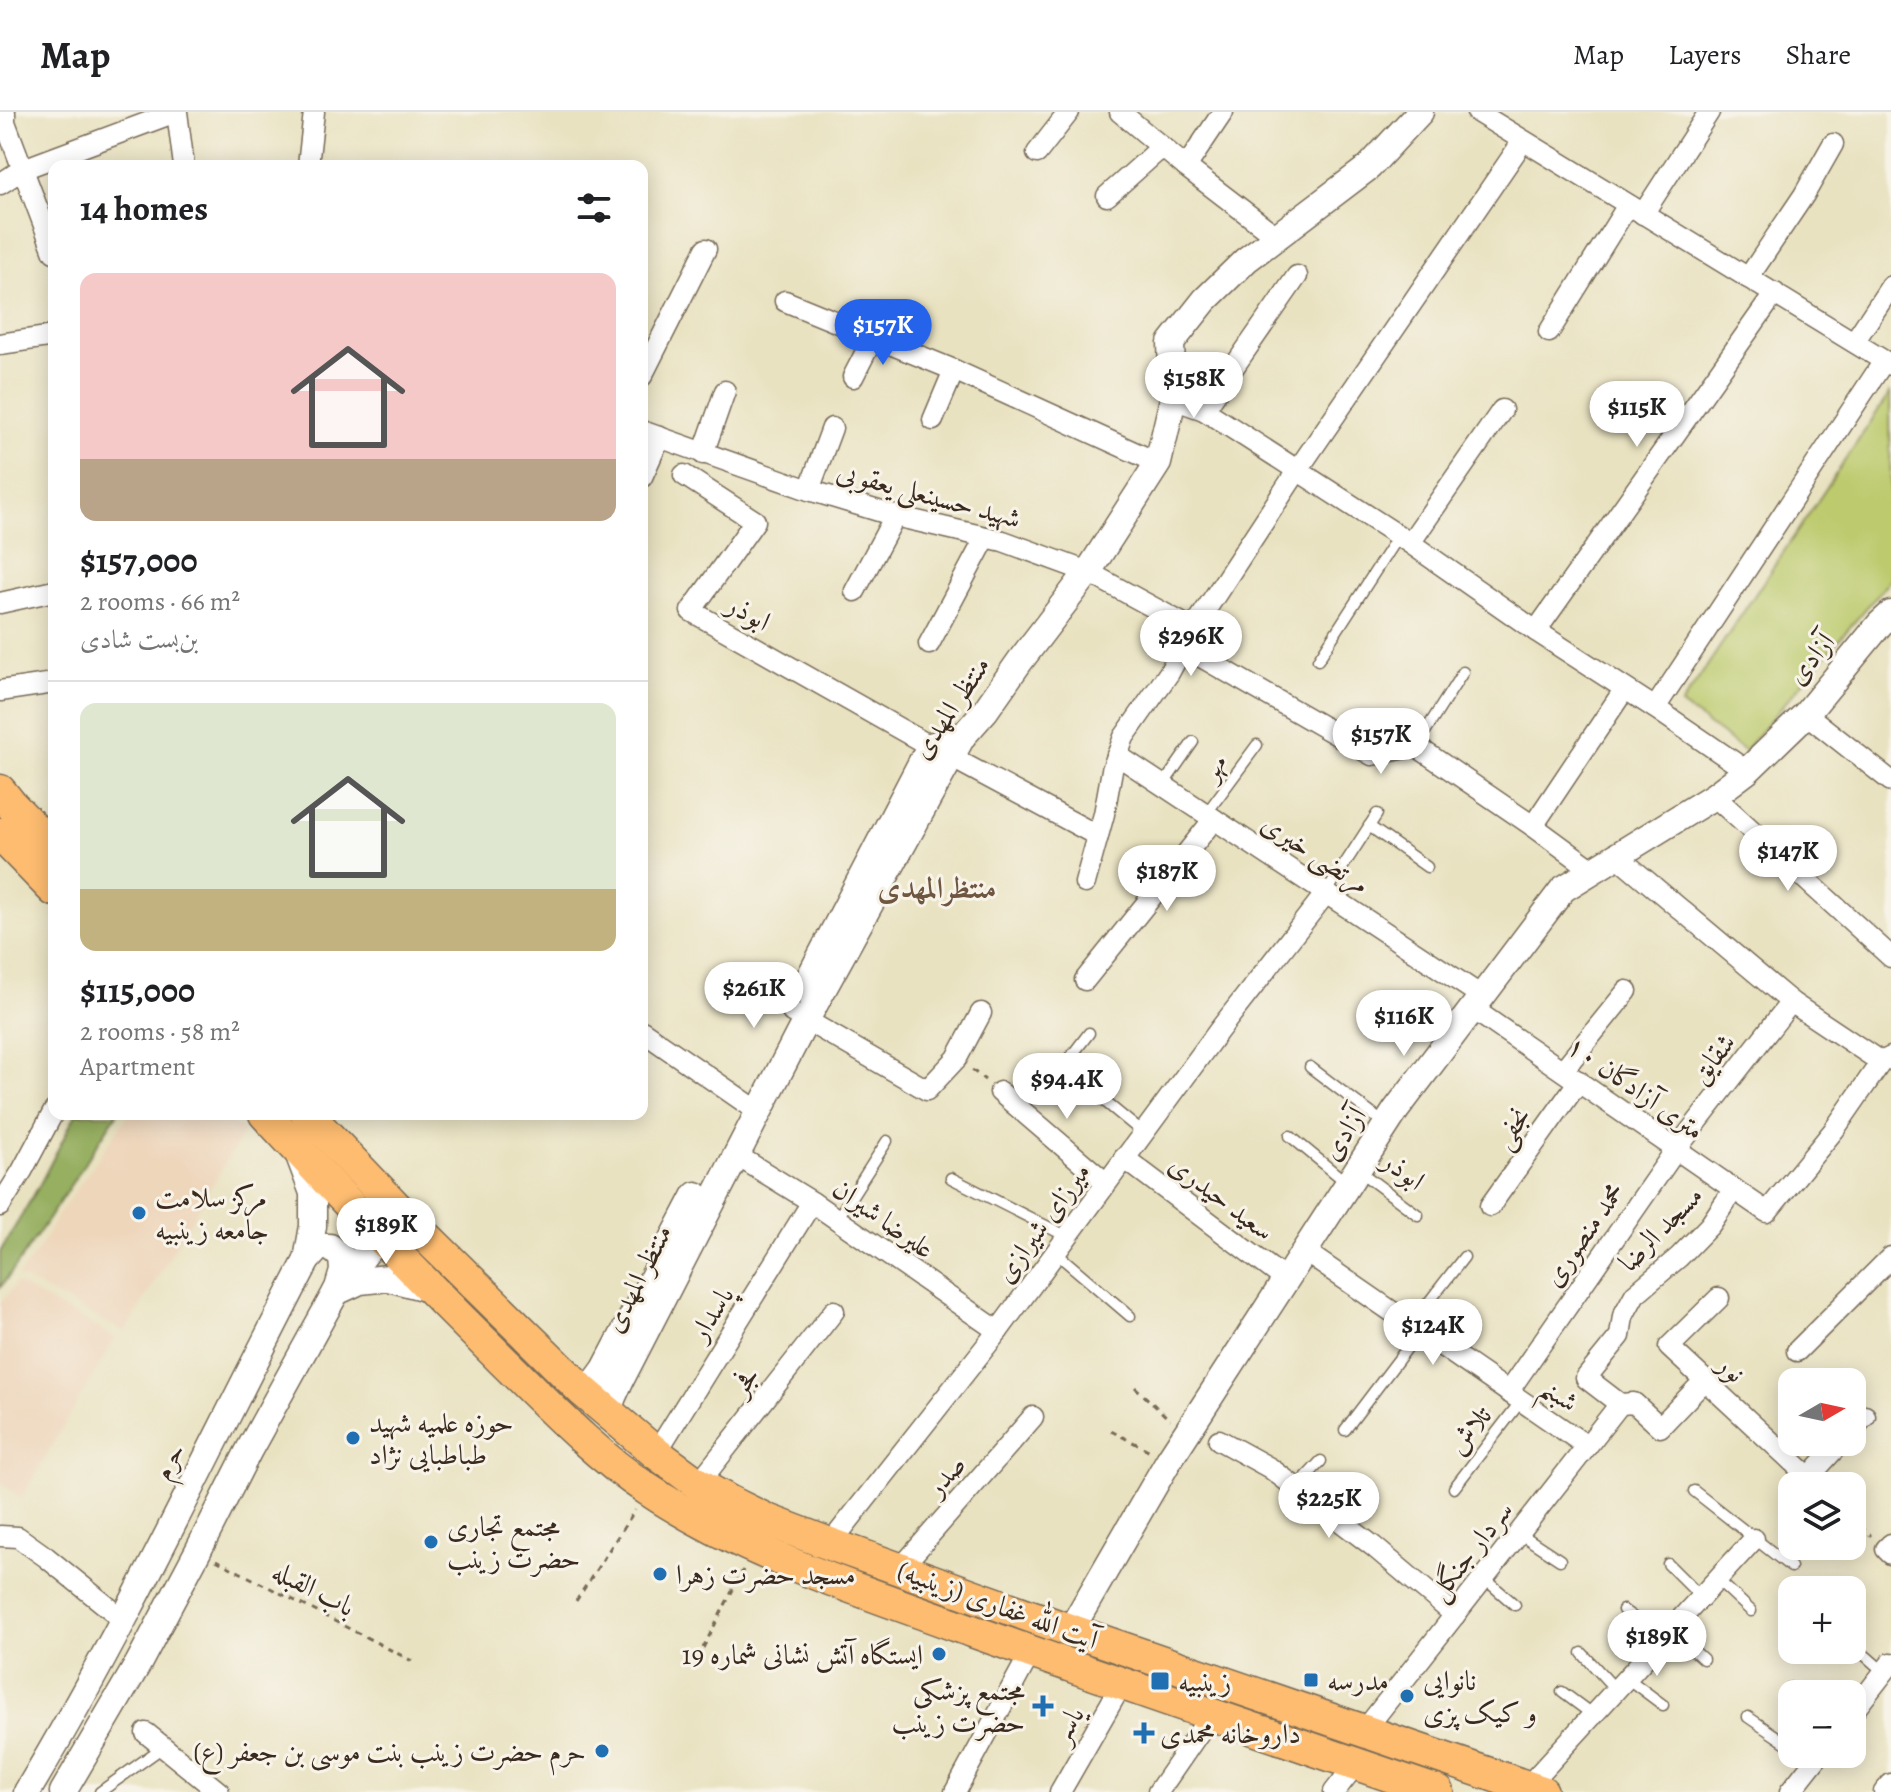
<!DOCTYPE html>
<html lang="en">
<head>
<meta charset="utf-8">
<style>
	:root { --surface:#fff; --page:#f2f2f2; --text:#202124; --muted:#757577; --line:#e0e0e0; --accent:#2563eb }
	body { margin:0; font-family:Alegreya,Amiri,serif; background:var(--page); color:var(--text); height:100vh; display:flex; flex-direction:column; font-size:30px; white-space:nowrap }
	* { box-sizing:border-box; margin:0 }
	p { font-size:26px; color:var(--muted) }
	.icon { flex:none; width:44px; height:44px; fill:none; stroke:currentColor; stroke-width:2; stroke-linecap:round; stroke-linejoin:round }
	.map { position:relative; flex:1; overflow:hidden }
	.panel { position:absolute; left:48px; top:48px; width:600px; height:960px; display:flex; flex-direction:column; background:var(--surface); border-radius:16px; box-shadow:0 4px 20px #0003 }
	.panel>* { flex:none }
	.needle { width:52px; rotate:81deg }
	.buttons { position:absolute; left:1778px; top:1256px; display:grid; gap:16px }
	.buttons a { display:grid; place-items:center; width:88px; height:88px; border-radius:16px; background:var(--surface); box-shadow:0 4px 20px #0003; font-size:40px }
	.price { position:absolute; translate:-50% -68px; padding:0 18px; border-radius:28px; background:#fff; color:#222; font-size:26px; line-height:52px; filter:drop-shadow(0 2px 4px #0008) }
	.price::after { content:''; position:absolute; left:50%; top:48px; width:24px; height:18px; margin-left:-12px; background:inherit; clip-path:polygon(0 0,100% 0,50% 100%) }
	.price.on { background:var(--accent); color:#fff }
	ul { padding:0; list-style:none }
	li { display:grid; align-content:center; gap:16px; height:424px; padding:0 32px }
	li+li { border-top:2px solid var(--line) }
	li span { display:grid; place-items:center; height:248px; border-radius:16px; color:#555 }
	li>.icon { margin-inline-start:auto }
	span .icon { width:144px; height:144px; fill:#fffc; stroke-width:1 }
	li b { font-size:34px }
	h2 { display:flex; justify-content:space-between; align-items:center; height:96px; padding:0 32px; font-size:34px }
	header { display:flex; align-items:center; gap:48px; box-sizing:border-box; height:112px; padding:0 40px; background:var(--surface); border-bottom:2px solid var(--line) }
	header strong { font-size:38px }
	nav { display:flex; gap:44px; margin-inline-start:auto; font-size:28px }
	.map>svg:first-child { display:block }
	.built { fill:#eed6bb }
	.green { fill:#bdcb6e; stroke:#7c7a46; stroke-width:2 }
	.forest { fill:#96af61; stroke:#686c40; stroke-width:2 }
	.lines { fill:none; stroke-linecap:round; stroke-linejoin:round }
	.service-casing { stroke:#786a57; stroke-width:13 }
	.minor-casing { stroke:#786a57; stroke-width:23 }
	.tertiary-casing { stroke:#786a57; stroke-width:29 }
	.primary-casing { stroke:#786a57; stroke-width:35 }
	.path { stroke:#786a57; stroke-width:3; stroke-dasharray:6 6; stroke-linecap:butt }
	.service { stroke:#fff; stroke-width:10 }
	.minor { stroke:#fff; stroke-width:20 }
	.tertiary { stroke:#fff; stroke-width:26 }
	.primary { stroke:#fdbc6f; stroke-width:32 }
	.poi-dot { fill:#1f6fb2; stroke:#f7f3e8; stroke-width:3 }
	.labels { text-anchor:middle; stroke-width:6; stroke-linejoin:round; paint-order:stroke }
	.street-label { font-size:28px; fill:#3b2a1e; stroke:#f7f3e8 }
	.poi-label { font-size:28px; fill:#3b2a1e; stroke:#f7f3e8; text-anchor:start }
	.neighbourhood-label { font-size:30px; font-weight:bold; fill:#6e5641; stroke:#f7f3e8 }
</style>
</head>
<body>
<header>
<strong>Map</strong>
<nav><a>Map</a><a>Layers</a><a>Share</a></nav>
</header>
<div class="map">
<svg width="1891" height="1680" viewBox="0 0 1891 1680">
	<rect width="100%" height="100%" fill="#f7f3e8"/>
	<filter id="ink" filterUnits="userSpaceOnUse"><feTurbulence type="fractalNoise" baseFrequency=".0125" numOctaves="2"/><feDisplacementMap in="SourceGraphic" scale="16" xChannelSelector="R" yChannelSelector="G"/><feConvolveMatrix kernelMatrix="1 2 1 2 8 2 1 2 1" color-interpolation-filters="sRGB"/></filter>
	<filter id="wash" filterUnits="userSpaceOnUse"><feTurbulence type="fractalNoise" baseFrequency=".006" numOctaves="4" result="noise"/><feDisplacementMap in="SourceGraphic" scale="32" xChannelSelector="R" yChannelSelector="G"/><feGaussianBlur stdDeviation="1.8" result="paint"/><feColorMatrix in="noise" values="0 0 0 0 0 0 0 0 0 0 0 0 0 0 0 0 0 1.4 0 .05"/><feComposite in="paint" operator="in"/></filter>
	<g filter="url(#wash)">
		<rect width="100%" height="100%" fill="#e9e2c1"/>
		<!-- built -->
		<g class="built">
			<path d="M 129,1002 L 224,1002 L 244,1019 L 125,1220 L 18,1164 L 38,1139 L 57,1105 Z"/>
			<path d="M 16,1171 L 115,1226 L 21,1386 L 0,1370 L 0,1192 Z"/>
		</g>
		<!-- green -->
		<path class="green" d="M 1890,281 L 1891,467 L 1744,639 L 1681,593 Z"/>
		<!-- forest -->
		<path class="forest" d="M 76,1002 L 117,1002 C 78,1060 42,1120 0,1176 L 0,1140 L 39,1074 Z"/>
	</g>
	<g filter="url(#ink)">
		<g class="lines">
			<defs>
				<g id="service">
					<path d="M 1318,548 L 1398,424"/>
					<path d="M 1416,634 L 1463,560"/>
					<path d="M 1163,673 L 1193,630"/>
					<path d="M 1206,702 L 1257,633"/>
					<path d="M 1369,714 L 1427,755"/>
					<path d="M 1326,781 L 1377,702"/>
					<path d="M 1089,921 L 1063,955 L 1143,1021"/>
					<path d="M 1310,955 L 1385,1012"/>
					<path d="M 1290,1024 L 1347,1071"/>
					<path d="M 1359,1059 L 1418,1103"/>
					<path d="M 951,1066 L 1066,1124"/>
					<path d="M 837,1107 L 887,1029"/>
					<path d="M 1055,1140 L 1130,1204"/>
					<path d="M 1411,1213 L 1464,1145"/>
					<path d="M 1345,1318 L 1420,1219"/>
					<path d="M 1296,1376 L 1321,1349"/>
					<path d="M 1454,1376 L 1521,1289"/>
					<path d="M 1694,1379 L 1791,1455"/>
					<path d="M 1341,1410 L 1365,1375"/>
					<path d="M 1519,1421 L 1560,1448"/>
					<path d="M 1668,1452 L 1701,1485"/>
					<path d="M 1484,1466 L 1515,1493"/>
					<path d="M 1717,1467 L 1751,1499"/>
					<path d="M 1623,1498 L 1663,1527"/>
					<path d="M 1671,1518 L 1703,1547"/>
					<path d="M 1852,1532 L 1884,1560"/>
					<path d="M 1582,1541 L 1616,1578"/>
					<path d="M 1627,1566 L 1663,1593"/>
					<path d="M 1790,1576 L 1798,1582"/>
					<path d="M 1562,1580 L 1593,1603"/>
					<path d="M 1748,1605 L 1792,1635"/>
					<path d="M 100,1680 L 163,1635"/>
				</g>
				<g id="minor">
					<path d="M 5,0 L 5,10 L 54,140"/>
					<path d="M 177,0 L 184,54"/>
					<path d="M 1120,0 L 1186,55 L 1276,124"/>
					<path d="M 1477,0 L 1891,253"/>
					<path d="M 1037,41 L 1069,0"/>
					<path d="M 308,54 L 314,0"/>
					<path d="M 1186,55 L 1223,0"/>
					<path d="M 0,72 L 23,57 L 176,0"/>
					<path d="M 1107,84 L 1162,35"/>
					<path d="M 1643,102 L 1709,0"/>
					<path d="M 1748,166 L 1804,83 L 1833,32"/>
					<path d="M 785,189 L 954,258 L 1158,351"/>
					<path d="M 1549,220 L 1628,93"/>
					<path d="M 1854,230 L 1891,174"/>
					<path d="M 0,232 L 54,224"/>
					<path d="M 642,264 L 706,137"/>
					<path d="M 853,265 L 874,224"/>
					<path d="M 1173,287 L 1204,298 L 1410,431 L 1536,519 L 1655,596 L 1747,659"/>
					<path d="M 1204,298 L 1297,164"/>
					<path d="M 933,308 L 954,258"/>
					<path d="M 642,319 L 809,378 L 895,404 L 1003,429 L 1088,460 L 1193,517"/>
					<path d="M 703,342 L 725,279"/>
					<path d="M 684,363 L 755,409 L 691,499 L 930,634 L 1098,724"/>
					<path d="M 642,365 L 660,325"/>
					<path d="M 809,378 L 832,316"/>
					<path d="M 1410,431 L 1502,298"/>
					<path d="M 855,479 L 895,404"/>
					<path d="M 0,491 L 54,479"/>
					<path d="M 1536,519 L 1775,181"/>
					<path d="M 929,532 L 986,425"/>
					<path d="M 1184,535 L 1372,643 L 1416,634 L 1533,714 L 1593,758"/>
					<path d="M 0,579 L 54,571"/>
					<path d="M 1655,596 L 1884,249"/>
					<path d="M 1806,602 L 1891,669"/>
					<path d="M 1117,643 L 1483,885"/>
					<path d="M 1714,684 L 1891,845"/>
					<path d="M 1533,714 L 1624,578"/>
					<path d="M 1617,744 L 1791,890 L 1881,950"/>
					<path d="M 1085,771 L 1104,702 L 1112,658 L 1124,625 L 1169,561 L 1190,522 L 1297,359 L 1523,29"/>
					<path d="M 1085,868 L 1214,707"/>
					<path d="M 1473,897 L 1767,1100 L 1834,1018 L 1881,950 L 1891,945"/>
					<path d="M 792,900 L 927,978 L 957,946 L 981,901"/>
					<path d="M 642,919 L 759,1000"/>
					<path d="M 1563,958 L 1627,879"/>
					<path d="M 1000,980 L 1106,1071"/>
					<path d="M 736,1043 L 812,1090 L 998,1219"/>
					<path d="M 1124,1046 L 1286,1168"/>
					<path d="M 0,1094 L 22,1059 L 54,999"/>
					<path d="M 1490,1094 L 1579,969"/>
					<path d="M 1304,1139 L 1587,1334"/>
					<path d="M 1719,1186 L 1669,1235 L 1809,1365 L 1841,1330"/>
					<path d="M 1797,1239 L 1891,1145"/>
					<path d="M 1705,1268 L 1660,1315 L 1634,1291 L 1620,1292 L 1586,1266 L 1620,1224 L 1623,1204 L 1635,1182 L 1679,1145 L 1710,1113 L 1734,1077"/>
					<path d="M 1508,1280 L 1677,1036 L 1791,890"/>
					<path d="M 1852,1318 L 1865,1304"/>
					<path d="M 1219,1328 L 1270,1356 L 1373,1434 L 1455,1503"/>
					<path d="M 656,1341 L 812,1090"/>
					<path d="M 698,1372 L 834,1199"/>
					<path d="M 0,1424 L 18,1425 L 46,1445 L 124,1508"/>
					<path d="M 830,1432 L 998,1219 L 1220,917 L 1326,781"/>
					<path d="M 1891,1432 L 1886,1437 L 1891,1442"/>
					<path d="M 900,1457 L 1033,1305"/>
					<path d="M 1852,1601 L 1891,1551"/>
					<path d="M 1364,1619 L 1620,1292"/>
					<path d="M 146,1621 L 219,1680"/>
					<path d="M 1527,1675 L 1754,1427"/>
					<path d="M 955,1680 L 1031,1540"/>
					<path d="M 1060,1680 L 1122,1572"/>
					<path d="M 1158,1680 L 1211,1603"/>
					<path d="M 1334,1680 L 1356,1652"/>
					<path d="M 1790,1680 L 1820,1642"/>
					<path d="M 1884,1680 L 1891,1672"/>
				</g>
				<g id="tertiary">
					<path d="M 803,878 L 930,634 L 962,625"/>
					<path d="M 307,1148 L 319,1135 L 330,1135 L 342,1145 L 343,1159 L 338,1176"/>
					<path d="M 336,1180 L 360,1169 L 388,1166 L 430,1177"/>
					<path d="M 583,1279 L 594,1272 L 605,1257 L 696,1083"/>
					<path d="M 609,1302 L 612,1287 L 621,1267 L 806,908 L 962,625 L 985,599 L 1020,549 L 1088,460 L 1158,351 L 1173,287 L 1171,231 L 1205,188 L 1246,148 L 1369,55 L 1420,0"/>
					<path d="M 1070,1519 L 1169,1348 L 1396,998 L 1563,777 L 1714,684 L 1747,659 L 1806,602 L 1880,512 L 1891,502"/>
					<path d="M 27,1680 C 130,1508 214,1326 307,1148 L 313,1114 L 313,1081 L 298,1041"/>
					<path d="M 63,1680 L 138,1552 L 198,1439 L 249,1338 L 336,1180 L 391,1108"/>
				</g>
				<g id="primary">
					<path d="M 0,679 L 13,695 L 54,737"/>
					<path d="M 0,722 L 54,778"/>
					<path d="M 265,1002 C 342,1086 421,1168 502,1248 C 548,1293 593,1341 647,1377 C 743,1441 851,1475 958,1514 C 1117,1571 1278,1625 1438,1680"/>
					<path d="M 307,1002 L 399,1098 L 583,1279 L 656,1341 L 698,1372 L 730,1390 L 767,1408 L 830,1432 L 1058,1514 L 1542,1680"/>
				</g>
			</defs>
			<!-- service casing -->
			<use href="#service" class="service-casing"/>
			<!-- minor casing -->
			<use href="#minor" class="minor-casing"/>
			<!-- tertiary casing -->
			<use href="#tertiary" class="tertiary-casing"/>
			<!-- primary casing -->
			<use href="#primary" class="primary-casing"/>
			<!-- path -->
			<g class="path">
				<path d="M 972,958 L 985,968"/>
				<path d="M 1135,1275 L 1170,1308"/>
				<path d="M 1111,1319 L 1150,1339"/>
				<path d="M 1852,1406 L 1871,1424"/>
				<path d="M 216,1448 L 412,1549"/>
				<path d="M 576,1489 L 635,1398"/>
				<path d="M 703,1536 L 743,1458"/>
			</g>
			<!-- service -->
			<use href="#service" class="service"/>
			<!-- minor -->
			<use href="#minor" class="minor"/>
			<!-- tertiary -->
			<use href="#tertiary" class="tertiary"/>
			<!-- primary -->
			<use href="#primary" class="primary"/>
		</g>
	</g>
	<!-- markers -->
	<g class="poi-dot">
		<circle cx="139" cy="1101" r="8"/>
		<circle cx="353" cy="1326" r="8"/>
		<circle cx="431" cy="1430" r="8"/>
		<circle cx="660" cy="1462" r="8"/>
		<circle cx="939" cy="1542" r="8"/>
		<rect x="1303" y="1560" width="16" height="16" rx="4"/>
		<rect x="1150" y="1559" width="20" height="20" rx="4"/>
		<circle cx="1407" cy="1584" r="8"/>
		<path d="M1039 1582h8v8h8v8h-8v8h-8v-8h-8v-8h8z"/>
		<path d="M1140 1609h8v8h8v8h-8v8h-8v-8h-8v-8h8z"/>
		<circle cx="602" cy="1639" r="8"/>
	</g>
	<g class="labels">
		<!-- street labels -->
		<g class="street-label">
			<text transform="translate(929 382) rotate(15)" y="10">شهید حسینعلی یعقوبی</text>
			<text transform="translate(749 500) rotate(29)" y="10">ابوذر</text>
			<text transform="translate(1810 546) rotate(-51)" y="10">آزادی</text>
			<text transform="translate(950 595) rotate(-56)" y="10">منتظر المهدی</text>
			<text transform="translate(1213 654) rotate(-53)" y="10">مهر</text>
			<text transform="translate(1316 741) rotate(33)" y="10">مرتضی خیری</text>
			<text transform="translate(1712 946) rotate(-52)" y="10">شقایق</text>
			<text transform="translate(1636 975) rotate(35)" y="10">۱۰ متری آزادگان</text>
			<text transform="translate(1511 1015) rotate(-55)" y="10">نجفی</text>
			<text transform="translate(1343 1021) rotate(-57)" y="10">آزادی</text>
			<text transform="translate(1404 1058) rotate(37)" y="10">ابوذر</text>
			<text transform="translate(1222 1085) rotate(37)" y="10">سعید حیدری</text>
			<text transform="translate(884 1106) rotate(35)" y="10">علیرضا شیران</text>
			<text transform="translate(1042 1110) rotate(-54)" y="10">میرزای شیرازی</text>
			<text transform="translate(1660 1116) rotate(-46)" y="10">مسجد الرضا</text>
			<text transform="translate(1583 1122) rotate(-55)" y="10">محمد منصوری</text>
			<text transform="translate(637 1166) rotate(-63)" y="10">منتظر المهدی</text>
			<text transform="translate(711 1201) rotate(-58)" y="10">پاسدار</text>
			<text transform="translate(1732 1256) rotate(43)" y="10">نور</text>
			<text transform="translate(744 1268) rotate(-52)" y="10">فجر</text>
			<text transform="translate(1560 1282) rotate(35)" y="10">شبنم</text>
			<text transform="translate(1469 1318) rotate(-52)" y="10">تلاش</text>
			<text transform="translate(168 1349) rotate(-63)" y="10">حرم</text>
			<text transform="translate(945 1363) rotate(-49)" y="10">صدر</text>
			<text transform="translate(1470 1438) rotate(-52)" y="10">سردار جنگل</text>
			<text transform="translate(314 1476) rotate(27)" y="10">باب القبله</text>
			<text transform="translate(998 1492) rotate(20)" y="10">آیت الله غفاری (زینبیه)</text>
			<text transform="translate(1067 1612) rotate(-60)" y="10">یاسر</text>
		</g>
		<!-- poi labels -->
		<g class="poi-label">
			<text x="155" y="1095">مرکز سلامت<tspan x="155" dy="32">جامعه زینبیه</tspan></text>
			<text x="369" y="1320">حوزه علمیه شهید<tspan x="369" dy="32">طباطبایی نژاد</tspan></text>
			<text x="447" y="1424">مجتمع تجاری<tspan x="447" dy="32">حضرت زینب</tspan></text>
			<text x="676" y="1472">مسجد حضرت زهرا</text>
			<text x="923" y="1552" text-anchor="end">ایستگاه آتش نشانی شماره 19</text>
			<text x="1327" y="1578">مدرسه</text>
			<text x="1423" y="1578">نانوایی<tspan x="1423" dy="32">و کیک پزی</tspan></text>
			<text x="1178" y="1579">زینبیه</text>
			<text x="1025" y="1588" text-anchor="end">مجتمع پزشکی<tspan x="1025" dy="32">حضرت زینب</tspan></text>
			<text x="1160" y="1631">داروخانه محمدی</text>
			<text x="586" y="1649" text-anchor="end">حرم حضرت زینب بنت موسی بن جعفر (ع)</text>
		</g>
		<!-- neighbourhood labels -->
		<g class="neighbourhood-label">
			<text x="937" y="786">منتظرالمهدی</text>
		</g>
	</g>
</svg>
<div class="buttons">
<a><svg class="needle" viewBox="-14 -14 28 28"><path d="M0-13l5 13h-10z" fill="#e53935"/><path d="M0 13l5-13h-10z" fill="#757577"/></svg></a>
<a><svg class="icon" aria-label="layers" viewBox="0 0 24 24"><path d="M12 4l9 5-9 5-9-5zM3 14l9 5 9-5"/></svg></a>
<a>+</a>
<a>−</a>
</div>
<b class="price on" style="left:883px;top:255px">$157K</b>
<b class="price" style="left:1194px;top:308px">$158K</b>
<b class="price" style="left:1637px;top:337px">$115K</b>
<b class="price" style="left:1191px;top:566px">$296K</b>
<b class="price" style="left:1381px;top:664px">$157K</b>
<b class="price" style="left:1788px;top:781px">$147K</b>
<b class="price" style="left:1167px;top:801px">$187K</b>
<b class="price" style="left:754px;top:918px">$261K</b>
<b class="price" style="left:1404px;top:946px">$116K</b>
<b class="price" style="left:1067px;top:1009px">$94.4K</b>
<b class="price" style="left:386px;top:1154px">$189K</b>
<b class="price" style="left:1433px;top:1255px">$124K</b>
<b class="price" style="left:1329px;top:1428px">$225K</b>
<b class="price" style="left:1657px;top:1566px">$189K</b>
<section class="panel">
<h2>14 homes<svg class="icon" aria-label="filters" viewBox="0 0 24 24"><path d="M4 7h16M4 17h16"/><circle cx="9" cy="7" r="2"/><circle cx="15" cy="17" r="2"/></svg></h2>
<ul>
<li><span style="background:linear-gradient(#f6c9c9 75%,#b9a48a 0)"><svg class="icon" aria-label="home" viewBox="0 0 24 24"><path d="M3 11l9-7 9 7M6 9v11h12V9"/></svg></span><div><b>$157,000</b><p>2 rooms · 66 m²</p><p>بن‌بست شادی</p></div></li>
<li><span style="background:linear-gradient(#dfe7d0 75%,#c2b280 0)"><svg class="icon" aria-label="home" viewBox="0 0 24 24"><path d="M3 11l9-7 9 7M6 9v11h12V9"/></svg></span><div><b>$115,000</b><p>2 rooms · 58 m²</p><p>Apartment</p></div></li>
</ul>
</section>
</div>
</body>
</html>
